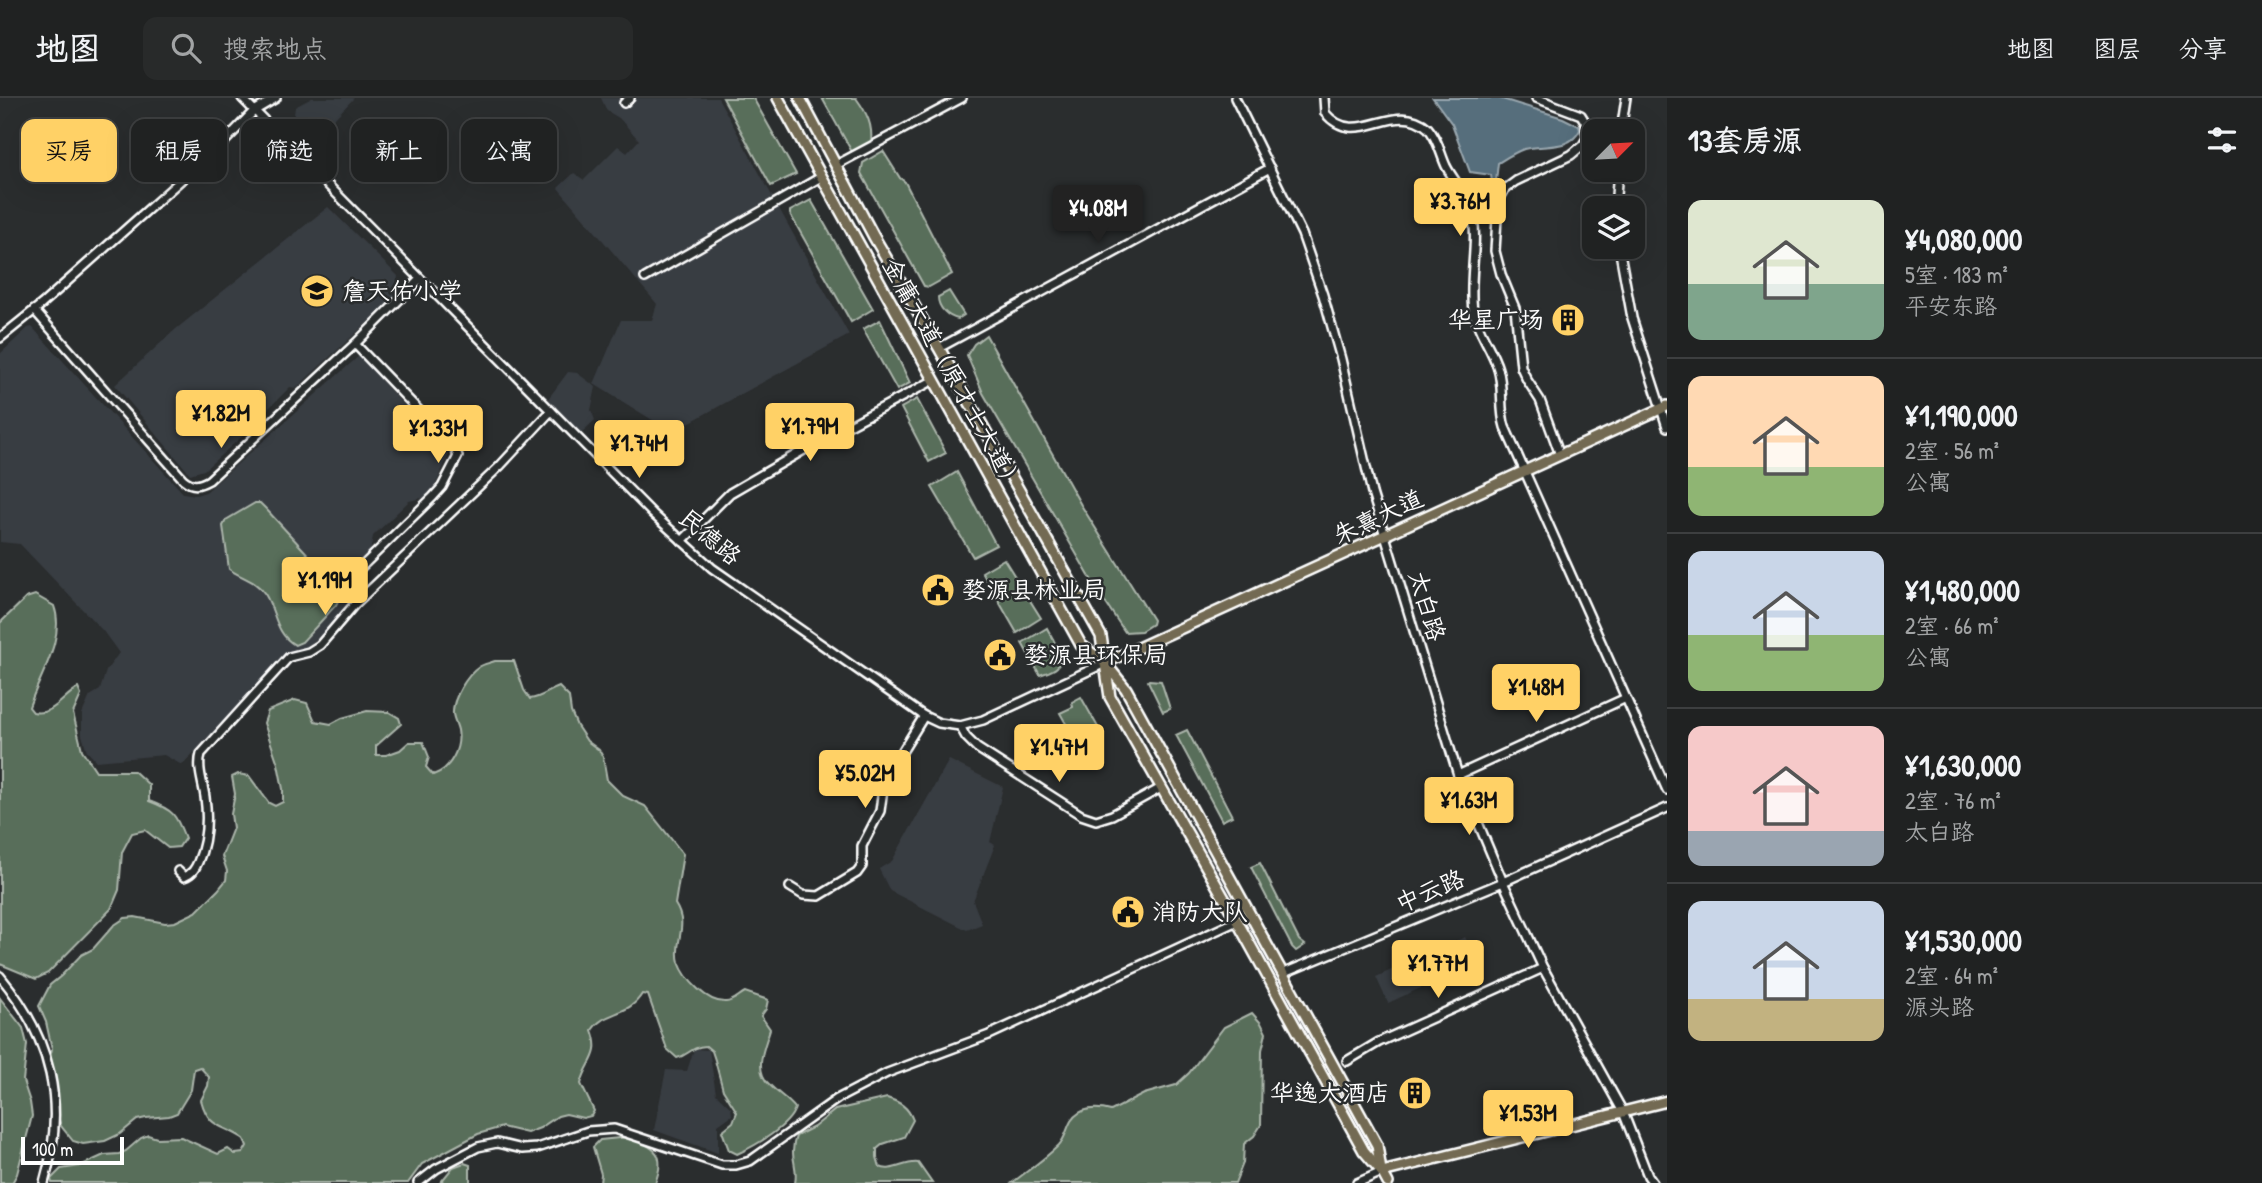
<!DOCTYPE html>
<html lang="zh">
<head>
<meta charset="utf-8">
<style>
	:root { --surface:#202222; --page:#282a2a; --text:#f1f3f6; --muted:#a2a4a5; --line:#3d3f40; --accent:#ffd166 }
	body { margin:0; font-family:"Patrick Hand","LXGW WenKai TC",sans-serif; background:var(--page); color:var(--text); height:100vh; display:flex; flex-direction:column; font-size:26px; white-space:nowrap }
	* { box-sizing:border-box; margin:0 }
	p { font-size:23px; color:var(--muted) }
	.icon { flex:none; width:38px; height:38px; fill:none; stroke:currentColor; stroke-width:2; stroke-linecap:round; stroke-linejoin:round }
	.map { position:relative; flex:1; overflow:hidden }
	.side { display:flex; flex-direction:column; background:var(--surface); width:595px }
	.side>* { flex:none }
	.guide { position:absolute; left:21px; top:21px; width:665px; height:63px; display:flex; gap:14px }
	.needle { width:46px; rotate:66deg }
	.tools { position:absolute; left:1582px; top:21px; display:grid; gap:14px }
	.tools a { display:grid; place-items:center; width:63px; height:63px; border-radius:14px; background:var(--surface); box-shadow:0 7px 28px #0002,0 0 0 2px var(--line); font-size:35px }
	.scale { position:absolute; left:21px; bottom:18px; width:103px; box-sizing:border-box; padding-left:7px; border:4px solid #fff; border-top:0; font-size:19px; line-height:24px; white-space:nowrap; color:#fff; -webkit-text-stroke:5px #2a2d2e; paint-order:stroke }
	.price { position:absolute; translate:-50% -60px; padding:0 16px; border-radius:7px; background:var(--accent); color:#111; font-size:23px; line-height:46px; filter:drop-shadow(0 2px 4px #0008) }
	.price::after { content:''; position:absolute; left:50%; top:42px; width:21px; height:16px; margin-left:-10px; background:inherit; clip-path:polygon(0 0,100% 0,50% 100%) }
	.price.on { background:#222; color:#fff }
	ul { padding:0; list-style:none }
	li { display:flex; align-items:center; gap:21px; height:175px; padding:0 21px }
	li+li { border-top:2px solid var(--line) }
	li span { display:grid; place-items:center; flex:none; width:196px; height:140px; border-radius:14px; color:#555 }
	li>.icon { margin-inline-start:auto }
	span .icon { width:84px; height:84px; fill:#fffc; stroke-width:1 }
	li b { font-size:30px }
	h2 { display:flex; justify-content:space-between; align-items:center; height:84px; padding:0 21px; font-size:30px }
	.pill { padding:0 24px; border-radius:14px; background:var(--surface); box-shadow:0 7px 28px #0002,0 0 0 2px var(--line); font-size:24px; line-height:63px }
	.pill.on { background:var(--accent); color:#111 }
	header { display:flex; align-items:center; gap:42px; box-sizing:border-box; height:98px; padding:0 35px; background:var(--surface); border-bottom:2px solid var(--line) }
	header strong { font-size:33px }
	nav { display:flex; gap:38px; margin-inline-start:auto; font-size:24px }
	.search { width:490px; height:63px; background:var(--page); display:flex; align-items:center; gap:18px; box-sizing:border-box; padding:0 24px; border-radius:14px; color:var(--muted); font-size:26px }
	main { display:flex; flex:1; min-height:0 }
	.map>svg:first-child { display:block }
	.built { fill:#393d43 }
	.green { fill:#596e5a; stroke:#acb6ac; stroke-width:2 }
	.water { fill:#576e7b; stroke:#9aa8b0; stroke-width:2 }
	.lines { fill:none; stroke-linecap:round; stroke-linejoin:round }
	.minor-casing { stroke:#fff; stroke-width:12 }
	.major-casing { stroke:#fff; stroke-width:14 }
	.minor { stroke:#2a2d2e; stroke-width:7 }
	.major { stroke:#736b52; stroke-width:9 }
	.labels { text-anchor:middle; stroke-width:5; stroke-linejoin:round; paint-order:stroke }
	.poi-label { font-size:24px; fill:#fff; stroke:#2a2d2e; text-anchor:start }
	.street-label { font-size:24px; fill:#fff; stroke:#2a2d2e }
</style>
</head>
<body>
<header>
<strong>地图</strong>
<div class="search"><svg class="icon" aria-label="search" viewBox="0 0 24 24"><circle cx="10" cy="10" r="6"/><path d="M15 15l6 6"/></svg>搜索地点</div>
<nav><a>地图</a><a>图层</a><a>分享</a></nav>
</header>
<main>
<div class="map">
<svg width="1667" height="1085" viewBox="0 0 1667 1085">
	<rect width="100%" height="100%" fill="#2a2d2e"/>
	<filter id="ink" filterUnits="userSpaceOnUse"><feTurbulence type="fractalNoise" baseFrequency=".0143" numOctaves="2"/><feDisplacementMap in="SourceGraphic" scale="14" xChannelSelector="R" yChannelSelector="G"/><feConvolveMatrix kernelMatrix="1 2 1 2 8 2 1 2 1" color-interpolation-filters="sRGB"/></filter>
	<g filter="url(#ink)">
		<!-- built -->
		<g class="built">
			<path d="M 312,0 L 354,0 L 309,47 L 292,32 L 295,9 Z"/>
			<path d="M 601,0 L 718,0 L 849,237 L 672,334 L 594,286 L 621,222 L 652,222 L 657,206 L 558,90 L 574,75 L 584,82 L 618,48 L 627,55 L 639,42 L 619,20 L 607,13 Z"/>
			<path d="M 328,109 L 398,178 L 395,199 L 296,290 L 290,289 L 264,315 L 264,319 L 204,372 L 190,376 L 115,287 L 176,231 Z"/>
			<path d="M 32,229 L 183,395 L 196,397 L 206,394 L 359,258 L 449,357 L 433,392 L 426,399 L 409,403 L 373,438 L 370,454 L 332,489 L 345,502 L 346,507 L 318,540 L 307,549 L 289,554 L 182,667 L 164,657 L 96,663 L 87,653 L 82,637 L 82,616 L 90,598 L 100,592 L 106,573 L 119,555 L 103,533 L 20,446 L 0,444 L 0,256 L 28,230 Z"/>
			<path d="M 568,274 L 577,275 L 596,289 L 591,312 L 595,322 L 580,336 L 548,301 Z"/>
			<path d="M 949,662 L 1003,689 L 990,744 L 995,747 L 973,803 L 982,826 L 967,832 L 890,793 L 879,771 L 892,763 Z"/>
			<path d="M 1465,839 L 1477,864 L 1388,905 L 1376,879 Z"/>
			<path d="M 694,951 L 709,952 L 716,996 L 731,1010 L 732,1017 L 718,1027 L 718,1055 L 654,1032 L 666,972 L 687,973 Z"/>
		</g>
		<!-- green -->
		<g class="green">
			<path d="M 723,0 L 753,0 L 796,76 L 771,88 Z"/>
			<path d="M 822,0 L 856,0 C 867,15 873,27 871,45 L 852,54 Z"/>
			<path d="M 883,53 L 900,80 L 905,84 L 952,176 L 929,189 L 924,188 L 861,75 L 863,65 Z"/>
			<path d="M 811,102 L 873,211 L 851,224 L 790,116 L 790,113 Z"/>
			<path d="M 949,193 L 964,217 L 958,221 C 948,219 938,210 938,199 Z"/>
			<path d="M 880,222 L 910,285 L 897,292 L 863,231 Z"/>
			<path d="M 986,237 L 1081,407 L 1153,522 L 1152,526 L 1141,533 L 1125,534 L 1099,495 L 983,295 L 967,257 L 974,246 Z"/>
			<path d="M 917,301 L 946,355 L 929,364 L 901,310 Z"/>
			<path d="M 957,374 L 996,447 L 973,459 L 932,389 Z"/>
			<path d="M 255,405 L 260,405 L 266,411 L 338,489 L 340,499 L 336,507 L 302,544 L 295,547 C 275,536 276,513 265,496 C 256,482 241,480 229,471 L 223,428 L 226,422 Z"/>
			<path d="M 1004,461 L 1041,520 L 1017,535 L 982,474 Z"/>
			<path d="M 35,497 L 54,508 C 66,540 39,579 29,609 L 33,614 C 53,618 63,598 78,590 L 81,597 L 73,615 L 82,652 L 96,673 L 134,673 L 149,687 L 149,703 C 173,712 176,716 185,740 L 179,749 L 168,750 L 145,732 L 132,735 L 122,754 L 119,792 L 111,811 L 48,875 L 36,881 L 0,866 L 0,525 L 26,500 Z"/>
			<path d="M 1047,530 C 1052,540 1066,560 1057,569 C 1053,573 1045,575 1040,577 L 1022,545 Z"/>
			<path d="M 495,563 L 514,563 L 524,592 L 530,601 C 541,600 548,593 559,589 L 569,599 L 571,614 L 577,628 L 587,643 L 599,652 L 603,659 L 607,682 L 623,698 L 645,708 L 683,756 L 675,806 C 690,829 673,844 679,864 C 685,881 707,905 726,904 C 733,904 739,897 745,894 L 768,902 L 766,911 L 761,918 L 770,931 C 765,948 753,972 769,986 C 777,995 787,1000 795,1010 C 790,1028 755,1048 737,1056 L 729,1052 L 722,1033 L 733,1024 L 737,1014 L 723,992 L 715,962 L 712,953 L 706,948 C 690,949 689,957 677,960 L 667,951 L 648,897 L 642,896 C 628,919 605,912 592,932 C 602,959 587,962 581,986 L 594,1013 L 591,1018 L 583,1020 L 566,1016 L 558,1018 L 540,1030 L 527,1035 L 502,1029 L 478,1036 L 422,1066 L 408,1085 L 52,1085 L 51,1081 L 61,1071 L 80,1068 L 104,1057 L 119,1056 L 126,1053 L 141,1040 L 148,1037 L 157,1040 L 181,1039 L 218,1056 L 228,1051 L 235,1056 L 243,1055 L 247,1048 L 244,1041 C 223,1026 209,1032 201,1002 L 208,988 L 209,979 L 200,969 L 194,971 L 191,992 L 177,1015 L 169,1018 L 146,1020 L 137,1022 L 120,1036 L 105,1043 L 83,1046 L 73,1043 L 61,1028 L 58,1018 L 53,990 L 56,981 L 49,963 L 52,951 L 46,924 L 39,908 L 50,887 L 61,878 L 81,857 L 93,851 L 113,828 L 125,820 L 135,819 L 165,825 L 175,824 L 196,814 L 218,792 L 226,782 L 227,773 L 222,758 L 233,730 L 231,716 L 235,696 L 232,679 L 238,676 L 249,678 L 269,705 L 275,708 L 283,704 L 283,691 L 278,666 L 264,625 L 268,613 L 295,602 L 307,605 L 315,623 L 331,626 L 342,620 L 367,613 L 389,614 L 399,620 L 401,626 L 376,648 L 376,657 L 386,657 L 400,652 L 409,644 L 423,644 L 429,659 L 426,669 L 433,677 C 451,671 461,650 458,632 C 457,627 454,622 453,616 C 452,601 467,577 479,569 C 483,566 490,565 495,563 Z"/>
			<path d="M 1149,582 L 1161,583 L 1170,611 L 1163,614 L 1148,583 Z"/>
			<path d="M 1081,599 L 1103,638 L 1080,651 L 1060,615 L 1073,609 L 1072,604 Z"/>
			<path d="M 1187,632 L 1232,718 L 1222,723 L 1176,637 Z"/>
			<path d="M 1260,765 L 1299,842 L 1305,847 L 1296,853 L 1292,849 L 1251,769 Z"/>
			<path d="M 0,900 L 23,930 L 27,946 L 23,983 L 30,1004 L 32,1018 L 17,1076 L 12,1085 L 0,1085 Z"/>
			<path d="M 1252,915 L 1261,925 L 1266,935 L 1262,952 L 1261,1027 L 1254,1038 L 1244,1046 L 1243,1065 L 1235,1085 L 1012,1085 C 1027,1073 1045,1061 1059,1047 C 1066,1039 1066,1032 1071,1023 C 1080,1009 1097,1009 1111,1013 L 1144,996 L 1176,987 L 1189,975 L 1224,929 Z"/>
			<path d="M 887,1000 C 900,1004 908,1009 913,1022 L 904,1039 L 883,1046 L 877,1051 L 877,1059 L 880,1069 C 892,1075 905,1063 918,1065 L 932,1085 L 795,1085 C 799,1068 788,1060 796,1038 L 814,1029 L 835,1012 Z"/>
			<path d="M 629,1039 C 655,1050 667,1055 655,1085 L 600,1085 L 601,1076 L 593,1049 L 600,1042 Z"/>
			<path d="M 464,1065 L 470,1067 L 470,1085 L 440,1085 L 453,1069 Z"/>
		</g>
		<!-- water -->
		<path class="water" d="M 1433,0 L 1499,0 L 1563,20 L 1579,28 L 1580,32 C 1570,53 1544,46 1524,51 C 1515,54 1506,60 1498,65 L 1496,83 L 1492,84 L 1491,77 L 1470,74 L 1452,26 Z"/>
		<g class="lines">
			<defs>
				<g id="minor">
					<path d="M 242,0 L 653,416 L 712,470 L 924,618 L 939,625 L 960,628 L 983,622 L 1105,565"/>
					<path d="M 1235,0 L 1302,136 L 1323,197 L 1341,261 L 1372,395 L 1458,677 L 1503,784 L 1543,870 L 1623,1014 L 1648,1078 L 1653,1085"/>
					<path d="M 1324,0 L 1325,15 C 1357,53 1393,0 1428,30 C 1438,41 1440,55 1446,68 C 1453,82 1466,95 1471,110 C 1480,143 1468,178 1473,212 C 1477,233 1492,250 1498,271 C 1504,290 1499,310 1505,329 L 1667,692"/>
					<path d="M 1536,0 L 1581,17 L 1586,25 L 1587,40 L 1583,47 L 1571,57 L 1516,83 L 1505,91 L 1498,104 L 1495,153 L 1501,176 L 1515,210 L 1521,269 L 1527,282 L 1540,302 L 1560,357"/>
					<path d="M 624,5 L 630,0"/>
					<path d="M 1621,33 L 1626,0"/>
					<path d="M 836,67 L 962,0"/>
					<path d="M 1466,100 L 1484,94 L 1500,98"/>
					<path d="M 1615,110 L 1618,72"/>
					<path d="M 1619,149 L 1632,220 L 1667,329"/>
					<path d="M 645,180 L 821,79"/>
					<path d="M 34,212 L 183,381 C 193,389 198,388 209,382 L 355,246 L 420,181"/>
					<path d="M 0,240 L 42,206 L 227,41 L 254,13 L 276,0"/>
					<path d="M 939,250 L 1270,70"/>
					<path d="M 682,443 L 730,395 L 816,345 L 934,282"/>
					<path d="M 343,487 L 433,399 L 442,389 L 458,358 L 454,349 L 355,246"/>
					<path d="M 960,628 L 966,639 L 977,650 L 1081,717 L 1096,722 L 1112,717 L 1161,690"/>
					<path d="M 1458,677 L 1626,600"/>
					<path d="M 178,773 L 184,779 C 192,776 195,771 198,764 C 207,743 208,721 205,699 C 203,684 197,670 201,656 L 289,559 L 309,554 L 320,547 L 354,507 L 500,368 L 551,313"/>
					<path d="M 790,789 L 803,797 L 819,798 L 857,775 L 862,768 L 862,748 L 880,713 L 884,683 L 924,618"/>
					<path d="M 1284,875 L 1503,784 L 1667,710"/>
					<path d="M 0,878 C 52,941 67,1007 44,1085"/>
					<path d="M 1347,963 L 1379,944 L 1543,870"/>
					<path d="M 418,1085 L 436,1071 L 478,1049 L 497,1045 L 522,1051 L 537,1050 L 588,1033 L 614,1031 L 722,1067 L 736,1067 L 750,1063 L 837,1001 L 887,975 L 989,937 L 1237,823"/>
					<path d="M 1357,1085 L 1382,1074"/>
				</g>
				<g id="major">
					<path d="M 778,0 L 1081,547 L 1105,565 L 1110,599 L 1237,823 L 1364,1053 L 1382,1074 L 1388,1085"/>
					<path d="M 800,0 L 874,139 L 939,250 L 1101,538 L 1105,565 L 1126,591 L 1377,1047 L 1381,1073"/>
					<path d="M 1105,565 L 1667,308"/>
					<path d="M 1382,1074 L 1667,1003"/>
				</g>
			</defs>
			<!-- minor casing -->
			<use href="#minor" class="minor-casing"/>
			<!-- major casing -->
			<use href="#major" class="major-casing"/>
			<!-- minor -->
			<use href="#minor" class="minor"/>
			<!-- major -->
			<use href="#major" class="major"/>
		</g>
	</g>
	<!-- icons -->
	<defs>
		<symbol id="school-disc" viewBox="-11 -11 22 22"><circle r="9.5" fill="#ffd166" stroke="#2a2d2e"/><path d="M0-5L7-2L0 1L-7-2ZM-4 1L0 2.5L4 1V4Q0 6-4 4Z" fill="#111"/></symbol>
		<symbol id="building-disc" viewBox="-11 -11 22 22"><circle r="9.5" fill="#ffd166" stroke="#2a2d2e"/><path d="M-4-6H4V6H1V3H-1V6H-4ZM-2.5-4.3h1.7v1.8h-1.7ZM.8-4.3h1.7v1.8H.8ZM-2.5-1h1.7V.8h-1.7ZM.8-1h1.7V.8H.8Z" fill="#111"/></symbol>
		<symbol id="civic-disc" viewBox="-11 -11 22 22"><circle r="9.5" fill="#ffd166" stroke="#2a2d2e"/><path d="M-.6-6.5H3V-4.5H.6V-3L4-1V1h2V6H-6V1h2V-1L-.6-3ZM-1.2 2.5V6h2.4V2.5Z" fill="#111"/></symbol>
	</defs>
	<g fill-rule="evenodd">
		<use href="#school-disc" x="298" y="174" width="38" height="38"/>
		<use href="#building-disc" x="1549" y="203" width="38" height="38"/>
		<use href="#civic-disc" x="919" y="473" width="38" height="38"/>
		<use href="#civic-disc" x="981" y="538" width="38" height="38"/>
		<use href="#civic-disc" x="1109" y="795" width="38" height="38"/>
		<use href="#building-disc" x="1396" y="976" width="38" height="38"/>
	</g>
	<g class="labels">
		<!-- poi labels -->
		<g class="poi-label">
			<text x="342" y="201">詹天佑小学</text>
			<text x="1544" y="230" text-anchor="end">华星广场</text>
			<text x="962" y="500">婺源县林业局</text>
			<text x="1024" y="565">婺源县环保局</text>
			<text x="1152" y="822">消防大队</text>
			<text x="1390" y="1003" text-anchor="end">华逸大酒店</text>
		</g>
		<!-- street labels -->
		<g class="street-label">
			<text transform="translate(953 277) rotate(61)" y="8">金庸大道（原才士大道）</text>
			<text transform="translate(1378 419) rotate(-25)" y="8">朱熹大道</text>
			<text transform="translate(710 439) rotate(40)" y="8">民德路</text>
			<text transform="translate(1427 508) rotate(73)" y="8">太白路</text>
			<text transform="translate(1430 793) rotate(-23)" y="8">中云路</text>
		</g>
	</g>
</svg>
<div class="tools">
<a><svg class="needle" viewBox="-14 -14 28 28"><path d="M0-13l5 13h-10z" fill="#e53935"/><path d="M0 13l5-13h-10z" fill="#a2a4a5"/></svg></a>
<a><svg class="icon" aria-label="layers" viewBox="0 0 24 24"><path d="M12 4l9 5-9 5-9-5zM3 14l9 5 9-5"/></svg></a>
</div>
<div class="scale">100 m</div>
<b class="price" style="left:1460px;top:140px">¥3.76M</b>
<b class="price on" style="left:1098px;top:147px">¥4.08M</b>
<b class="price" style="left:221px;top:352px">¥1.82M</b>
<b class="price" style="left:810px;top:365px">¥1.79M</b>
<b class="price" style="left:438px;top:367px">¥1.33M</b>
<b class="price" style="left:639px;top:382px">¥1.74M</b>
<b class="price" style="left:325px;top:519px">¥1.19M</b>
<b class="price" style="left:1536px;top:626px">¥1.48M</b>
<b class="price" style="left:1059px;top:686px">¥1.47M</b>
<b class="price" style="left:865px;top:712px">¥5.02M</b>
<b class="price" style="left:1469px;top:739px">¥1.63M</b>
<b class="price" style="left:1438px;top:902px">¥1.77M</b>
<b class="price" style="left:1528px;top:1052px">¥1.53M</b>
<div class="guide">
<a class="pill on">买房</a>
<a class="pill">租房</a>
<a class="pill">筛选</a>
<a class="pill">新上</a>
<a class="pill">公寓</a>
</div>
</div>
<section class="side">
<h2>13套房源<svg class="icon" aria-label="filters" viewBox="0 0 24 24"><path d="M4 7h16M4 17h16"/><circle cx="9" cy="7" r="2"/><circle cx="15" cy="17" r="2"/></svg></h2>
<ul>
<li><span style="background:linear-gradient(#dfe7d0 60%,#7fa58c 0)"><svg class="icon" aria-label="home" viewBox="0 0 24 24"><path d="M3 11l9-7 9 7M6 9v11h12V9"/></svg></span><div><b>¥4,080,000</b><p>5室 · 183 m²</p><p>平安东路</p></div></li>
<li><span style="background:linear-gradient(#ffd9b3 65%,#8fb573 0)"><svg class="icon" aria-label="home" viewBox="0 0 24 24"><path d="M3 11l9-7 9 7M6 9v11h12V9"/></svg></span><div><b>¥1,190,000</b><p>2室 · 56 m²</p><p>公寓</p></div></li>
<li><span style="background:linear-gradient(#c9d6e8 60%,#8fb573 0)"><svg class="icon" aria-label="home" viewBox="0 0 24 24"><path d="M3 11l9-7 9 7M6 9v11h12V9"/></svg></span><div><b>¥1,480,000</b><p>2室 · 66 m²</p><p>公寓</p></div></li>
<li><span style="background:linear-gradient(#f6c9c9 75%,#9aa5b1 0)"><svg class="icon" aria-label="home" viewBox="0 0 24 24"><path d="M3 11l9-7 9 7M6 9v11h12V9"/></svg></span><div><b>¥1,630,000</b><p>2室 · 76 m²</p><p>太白路</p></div></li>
<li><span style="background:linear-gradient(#c9d6e8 70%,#c2b280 0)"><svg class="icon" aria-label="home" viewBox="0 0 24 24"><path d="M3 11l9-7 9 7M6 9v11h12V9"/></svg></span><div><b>¥1,530,000</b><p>2室 · 64 m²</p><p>源头路</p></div></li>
</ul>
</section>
</main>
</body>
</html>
